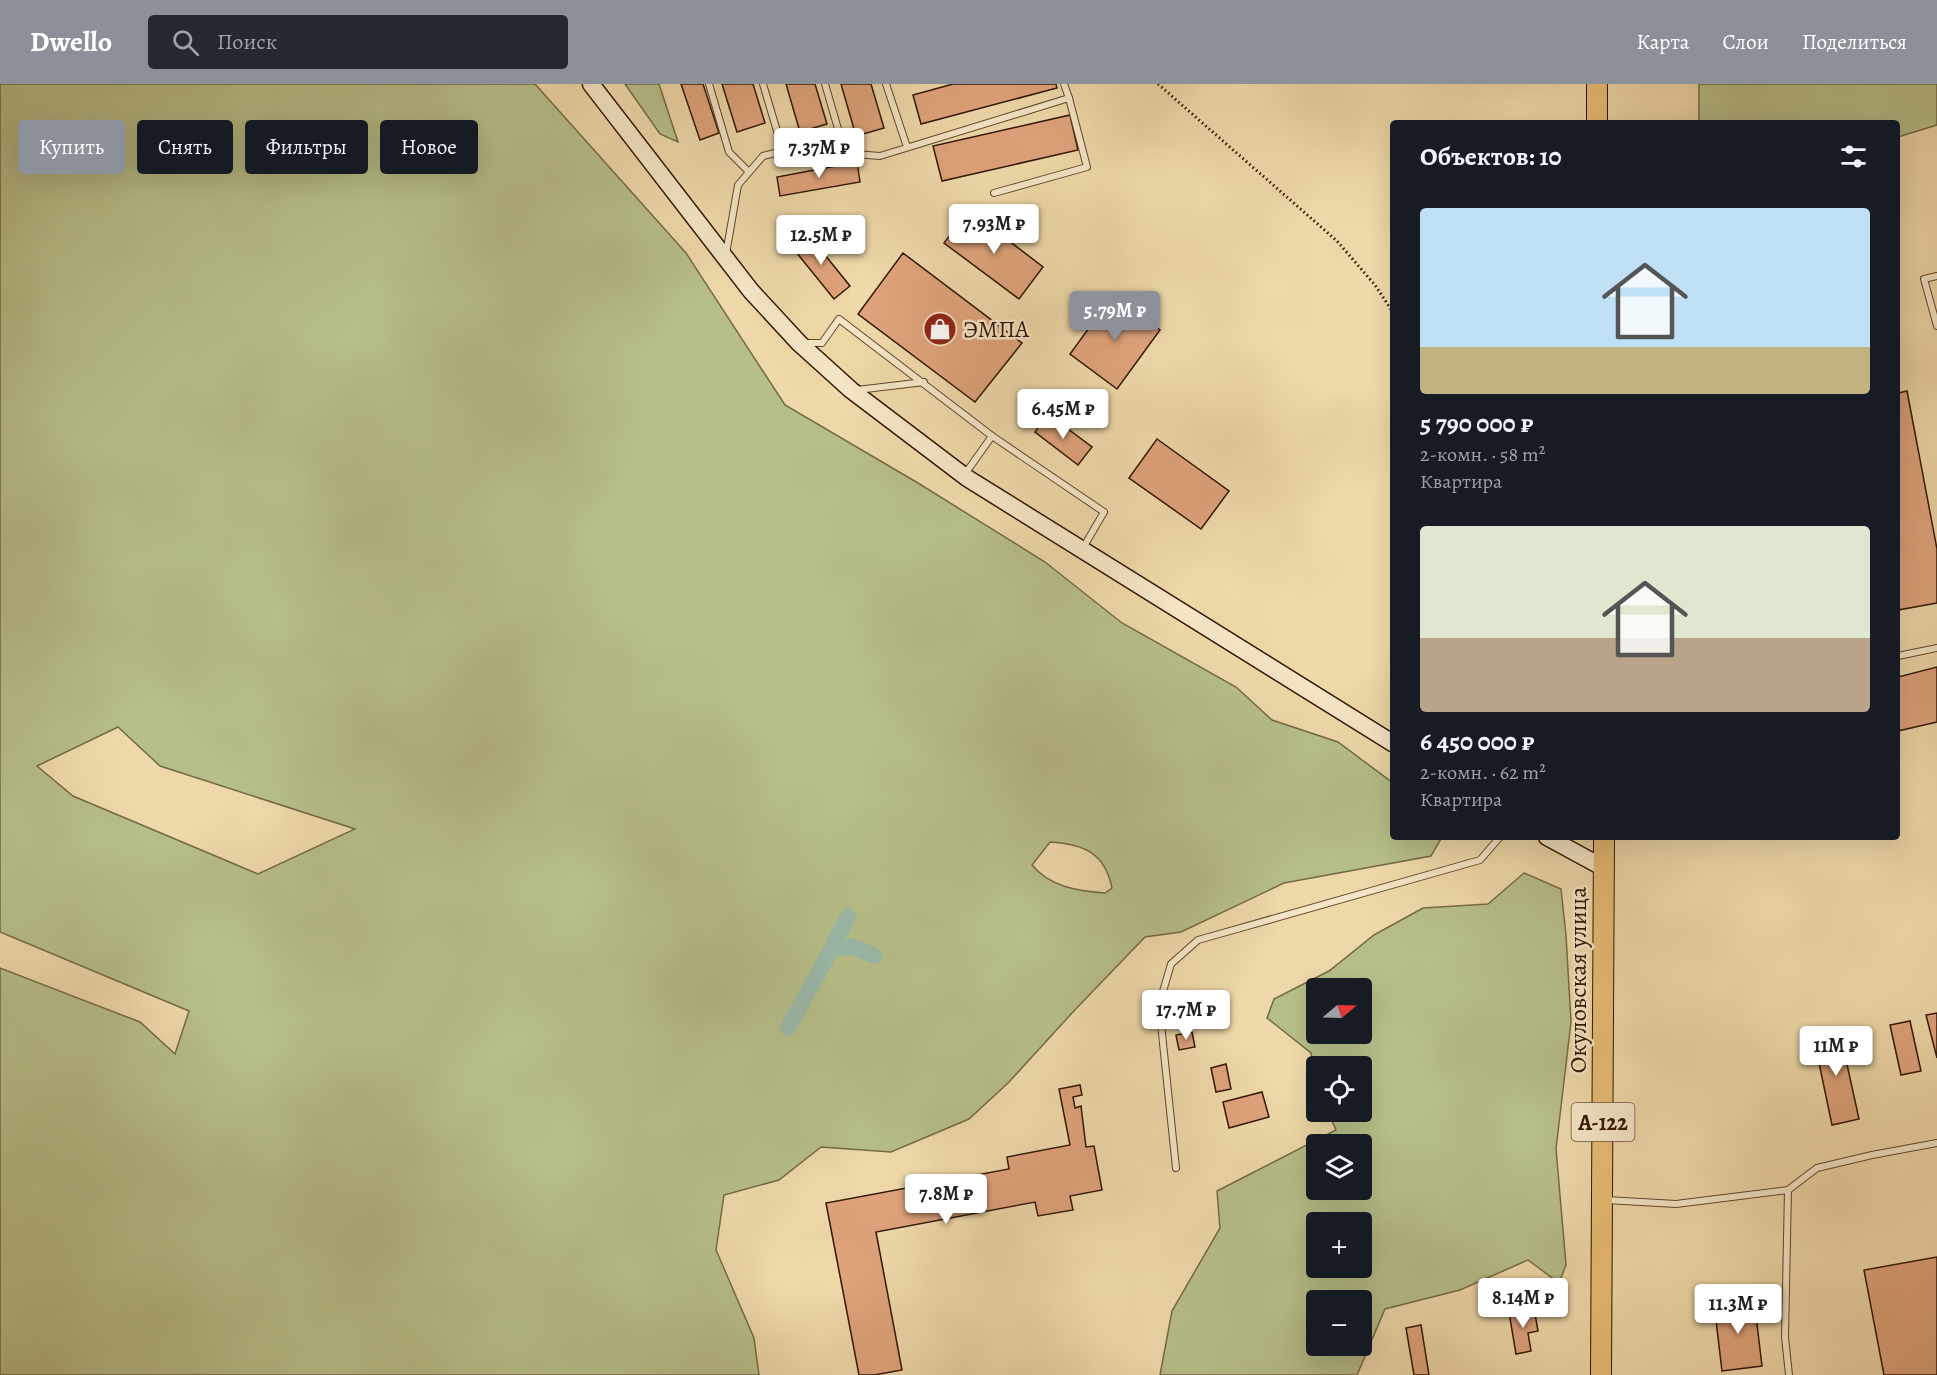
<!DOCTYPE html>
<html lang="ru">
<head>
<meta charset="utf-8">
<style>
	:root { --surface:#171b24; --page:#242831; --text:#f1f3f6; --muted:#9ea1a6; --accent:#8c9099 }
	body { margin:0; font-family:Alegreya,serif; background:var(--page); color:var(--text); height:100vh; display:flex; flex-direction:column; font-size:22px; white-space:nowrap }
	* { box-sizing:border-box; margin:0 }
	p { font-size:20px; color:var(--muted) }
	.icon { flex:none; width:33px; height:33px; fill:none; stroke:currentColor; stroke-width:2; stroke-linecap:round; stroke-linejoin:round }
	.map { position:relative; flex:1; overflow:hidden }
	.panel { position:absolute; left:1390px; top:36px; width:510px; height:720px; display:flex; flex-direction:column; background:var(--surface); border-radius:6px; box-shadow:0 6px 24px #0002 }
	.panel>* { flex:none }
	.hud { position:absolute; left:18px; top:36px; width:570px; height:54px; display:flex; gap:12px }
	.needle { width:39px; rotate:71deg }
	.tools { position:absolute; left:1306px; top:894px; display:grid; gap:12px }
	.tools a { display:grid; place-items:center; width:66px; height:66px; border-radius:6px; background:var(--surface); box-shadow:0 6px 24px #0002; font-size:30px }
	.price { position:absolute; translate:-50% -51px; padding:0 14px; border-radius:6px; background:#fff; color:#222; font-size:20px; line-height:39px; filter:drop-shadow(0 2px 3px #0008) }
	.price::after { content:''; position:absolute; left:50%; top:36px; width:18px; height:14px; margin-left:-9px; background:inherit; clip-path:polygon(0 0,100% 0,50% 100%) }
	.price.on { background:var(--accent); color:#fff }
	ul { padding:0; list-style:none }
	li { display:grid; align-content:center; gap:12px; height:318px; padding:0 30px }
	li span { display:grid; place-items:center; height:186px; border-radius:6px; color:#555 }
	li>.icon { margin-inline-start:auto }
	span .icon { width:108px; height:108px; fill:#fffc; stroke-width:1 }
	li b { font-size:26px }
	h2 { display:flex; justify-content:space-between; align-items:center; height:72px; padding:0 30px; font-size:26px }
	.chip { padding:0 21px; border-radius:6px; background:var(--surface); box-shadow:0 6px 24px #0002; font-size:21px; line-height:54px }
	.chip.on { background:var(--accent); color:#fff }
	header { display:flex; align-items:center; gap:36px; box-sizing:border-box; height:84px; padding:0 30px; background:var(--accent); color:#fff }
	header strong { font-size:28px }
	nav { display:flex; gap:33px; margin-inline-start:auto; font-size:21px }
	.search { width:420px; height:54px; background:var(--page); display:flex; align-items:center; gap:15px; box-sizing:border-box; padding:0 21px; border-radius:6px; color:var(--muted); font-size:22px }
	.map>svg:first-child { display:block }
	.green { fill:#b7bf89; stroke:#746a46; stroke-width:1.5; fill-rule:evenodd }
	.lines { fill:none; stroke-linecap:round; stroke-linejoin:round }
	.canal { stroke:#9abaab; stroke-width:16 }
	.building { fill:#dfa37b; stroke:#311403; stroke-width:1.5 }
	.service-casing { stroke:#60452c; stroke-width:8 }
	.secondary-casing { stroke:#311403; stroke-width:19 }
	.primary-casing { stroke:#311403; stroke-width:22 }
	.path { stroke:#311403; stroke-width:3; stroke-dasharray:1.5 3; stroke-linecap:butt }
	.service { stroke:#f5e6c7; stroke-width:6 }
	.secondary { stroke:#f5e6c7; stroke-width:16 }
	.primary { stroke:#e8bc74; stroke-width:20 }
	.labels { text-anchor:middle; stroke-width:5; stroke-linejoin:round; paint-order:stroke }
	.shield { fill:#f5e6c7; stroke:#6c533e; stroke-width:1.5 }
	.shield-label { font-size:22px; font-weight:bold; fill:#311403 }
	.poi-label { font-size:24px; fill:#311403; stroke:#f5e6c7; text-anchor:start }
	.street-label { font-size:24px; fill:#311403; stroke:#f5e6c7 }
</style>
</head>
<body>
<header>
<strong>Dwello</strong>
<div class="search"><svg class="icon" aria-label="search" viewBox="0 0 24 24"><circle cx="10" cy="10" r="6"/><path d="M15 15l6 6"/></svg>Поиск</div>
<nav><a>Карта</a><a>Слои</a><a>Поделиться</a></nav>
</header>
<div class="map">
<svg width="1937" height="1291" viewBox="0 0 1937 1291">
	<rect width="100%" height="100%" fill="#efd9a9"/>
	<filter id="stains"><feTurbulence type="fractalNoise" baseFrequency=".00333" numOctaves="4"/><feColorMatrix values="0 0 0 0 .2 0 0 0 0 .09 0 0 0 0 .02 0 0 0 .5 -.17"/></filter>
	<radialGradient id="worn" r=".72"><stop offset=".6" stop-color="#630" stop-opacity="0"/><stop offset="1" stop-color="#630" stop-opacity=".3"/></radialGradient>
	<!-- green -->
	<g class="green">
		<path d="M 0,0 L 535,0 L 686,169 L 785,321 L 918,399 L 1045,478 L 1122,539 L 1236,603 L 1272,636 L 1338,658 L 1393,699 L 1394,753 L 1442,753 L 1431,772 L 1284,799 L 1181,848 L 1145,853 L 1072,929 L 1009,998 L 969,1035 L 891,1068 L 821,1063 L 779,1096 L 724,1111 L 716,1166 L 754,1254 L 759,1291 L 0,1291 L 0,884 L 140,938 L 175,970 L 189,927 L 0,848 ZM 118,643 L 160,682 L 355,745 L 258,790 L 73,712 L 37,682 ZM 1050,758 C 1084,760 1105,769 1112,804 L 1105,809 C 1078,807 1050,803 1032,781 Z"/>
		<path d="M 625,0 L 659,0 L 678,58 L 660,50 Z"/>
		<path d="M 1699,0 L 1937,0 L 1937,41 L 1898,53 L 1898,39 L 1699,39 Z"/>
		<path d="M 1524,789 L 1561,805 L 1566,851 L 1571,938 L 1556,1065 L 1566,1181 L 1559,1199 L 1528,1176 L 1460,1206 L 1385,1225 L 1357,1291 L 1160,1291 L 1172,1227 L 1220,1144 L 1217,1107 L 1336,1046 L 1328,1028 L 1362,1028 L 1362,982 L 1317,982 L 1317,997 L 1311,969 L 1267,934 L 1274,915 L 1329,887 L 1374,851 L 1423,824 L 1488,820 ZM 1317,904 L 1362,904 L 1362,950 L 1317,950 ZM 1317,1060 L 1362,1060 L 1362,1106 L 1317,1106 ZM 1317,1138 L 1362,1138 L 1362,1184 L 1317,1184 ZM 1317,1216 L 1362,1216 L 1362,1262 L 1317,1262 Z"/>
	</g>
	<g class="lines">
		<!-- canal -->
		<g class="canal">
			<path d="M 832,864 L 848,832"/>
			<path d="M 788,944 L 832,864 L 854,863 L 874,872"/>
		</g>
	</g>
	<!-- building -->
	<g class="building">
		<path d="M 681,0 L 703,0 L 719,49 L 700,56 Z"/>
		<path d="M 722,0 L 753,0 L 765,39 L 737,48 Z"/>
		<path d="M 786,0 L 815,0 L 827,40 L 800,48 Z"/>
		<path d="M 841,0 L 871,0 L 884,44 L 856,52 Z"/>
		<path d="M 953,0 L 1056,0 L 1057,4 L 921,40 L 913,11 Z"/>
		<path d="M 1070,31 L 1078,66 L 942,97 L 933,62 Z"/>
		<path d="M 857,78 L 860,98 L 780,112 L 777,93 Z"/>
		<path d="M 969,126 L 1043,183 L 1019,215 L 944,159 Z"/>
		<path d="M 808,150 L 850,202 L 834,215 L 792,163 Z"/>
		<path d="M 903,169 L 1022,259 L 975,318 L 858,230 Z"/>
		<path d="M 1113,211 L 1160,246 L 1117,305 L 1070,270 Z"/>
		<path d="M 1907,307 L 1937,465 L 1937,519 L 1898,526 L 1898,309 Z"/>
		<path d="M 1048,330 L 1092,363 L 1078,381 L 1035,348 Z"/>
		<path d="M 1157,355 L 1229,407 L 1201,445 L 1129,394 Z"/>
		<path d="M 1937,583 L 1937,638 L 1898,647 L 1898,593 Z"/>
		<path d="M 1937,929 L 1937,974 L 1926,931 Z"/>
		<path d="M 1910,937 L 1921,987 L 1901,991 L 1890,941 Z"/>
		<path d="M 1839,944 L 1859,1035 L 1832,1041 L 1813,950 Z"/>
		<path d="M 1192,948 L 1195,963 L 1179,966 L 1176,951 Z"/>
		<path d="M 1226,980 L 1231,1005 L 1216,1008 L 1211,984 Z"/>
		<path d="M 1080,1001 L 1082,1011 L 1073,1013 L 1075,1024 L 1081,1022 L 1086,1063 L 1094,1062 L 1102,1106 L 1070,1112 L 1073,1126 L 1038,1132 L 1035,1118 L 876,1148 L 902,1286 L 874,1291 L 859,1291 L 826,1119 L 1009,1085 L 1007,1073 L 1070,1061 L 1059,1005 Z"/>
		<path d="M 1262,1008 L 1269,1033 L 1229,1044 L 1223,1018 Z"/>
		<path d="M 1937,1173 L 1937,1291 L 1884,1291 L 1864,1186 Z"/>
		<path d="M 1754,1215 L 1762,1282 L 1722,1287 L 1714,1220 Z"/>
		<path d="M 1534,1224 L 1538,1247 L 1528,1249 L 1531,1267 L 1516,1270 L 1509,1228 Z"/>
		<path d="M 1421,1241 L 1429,1291 L 1414,1291 L 1406,1244 Z"/>
	</g>
	<g class="lines">
		<defs>
			<g id="service">
				<path d="M 709,0 L 729,68 L 749,88"/>
				<path d="M 763,0 L 783,67"/>
				<path d="M 825,0 L 845,69"/>
				<path d="M 886,0 L 907,63"/>
				<path d="M 994,109 L 1087,83 L 1069,14"/>
				<path d="M 726,170 L 738,101 L 763,72 L 791,65 L 880,72 L 1069,14 L 1064,0"/>
				<path d="M 1937,192 L 1924,195 L 1937,242"/>
				<path d="M 804,259 L 822,259 L 839,235 L 992,352"/>
				<path d="M 857,306 L 924,298"/>
				<path d="M 965,390 L 992,352 L 1104,428 L 1083,464"/>
				<path d="M 1898,572 L 1937,564"/>
				<path d="M 1176,1084 L 1159,921 L 1171,880 L 1198,856 L 1480,776 L 1500,753"/>
				<path d="M 1788,1106 L 1785,1253 L 1789,1291"/>
				<path d="M 1606,1116 L 1676,1120 L 1788,1106 L 1817,1084 L 1872,1071 L 1937,1059"/>
			</g>
			<g id="secondary">
				<path d="M 591,0 L 751,207 L 799,259 L 851,306 L 967,394 L 1394,660"/>
				<path d="M 1547,753 L 1604,784"/>
			</g>
			<g id="primary">
				<path d="M 1597,39 L 1597,0"/>
				<path d="M 1601,1291 L 1604,753"/>
			</g>
		</defs>
		<!-- service casing -->
		<use href="#service" class="service-casing"/>
		<!-- secondary casing -->
		<use href="#secondary" class="secondary-casing"/>
		<!-- primary casing -->
		<use href="#primary" class="primary-casing"/>
		<!-- path -->
		<path class="path" d="M 1158,0 L 1337,157 L 1375,201 L 1394,230"/>
		<!-- service -->
		<use href="#service" class="service"/>
		<!-- secondary -->
		<use href="#secondary" class="secondary"/>
		<!-- primary -->
		<use href="#primary" class="primary"/>
	</g>
	<!-- icons -->
	<defs>
		<symbol id="shop-disc" viewBox="-11 -11 22 22"><circle r="9.5" fill="#8f2418" stroke="#f5e6c7"/><path d="M-5-2.5h2.3a2.7 3.5 0 0 1 5.4 0H5L5.5 6h-11ZM-1.5-2.5h3a1.5 2.3 0 0 0-3 0Z" fill="#fff"/></symbol>
	</defs>
	<g fill-rule="evenodd">
		<use href="#shop-disc" x="921" y="226" width="38" height="38"/>
	</g>
	<g class="labels">
		<!-- shield labels -->
		<rect class="shield" x="1571.5" y="1019" width="63" height="38" rx="4.5"/>
		<g class="shield-label">
			<text x="1603" y="1046">А-122</text>
		</g>
		<!-- poi labels -->
		<g class="poi-label">
			<text x="963" y="253">ЭМПА</text>
		</g>
		<!-- street labels -->
		<g class="street-label">
			<text transform="translate(1578 896) rotate(-90)" y="8">Окуловская улица</text>
		</g>
	</g>
	<rect width="100%" height="100%" filter="url(#stains)"/>
	<rect width="100%" height="100%" fill="url(#worn)"/>
</svg>
<div class="tools">
<a><svg class="needle" viewBox="-14 -14 28 28"><path d="M0-13l5 13h-10z" fill="#e53935"/><path d="M0 13l5-13h-10z" fill="#9ea1a6"/></svg></a>
<a><svg class="icon" aria-label="locate" viewBox="0 0 24 24"><circle cx="12" cy="12" r="6"/><path d="M12 2v4M12 18v4M2 12h4M18 12h4"/></svg></a>
<a><svg class="icon" aria-label="layers" viewBox="0 0 24 24"><path d="M12 4l9 5-9 5-9-5zM3 14l9 5 9-5"/></svg></a>
<a>+</a>
<a>−</a>
</div>
<b class="price" style="left:819px;top:95px">7.37M ₽</b>
<b class="price" style="left:994px;top:171px">7.93M ₽</b>
<b class="price" style="left:821px;top:182px">12.5M ₽</b>
<b class="price on" style="left:1115px;top:258px">5.79M ₽</b>
<b class="price" style="left:1063px;top:356px">6.45M ₽</b>
<b class="price" style="left:1186px;top:957px">17.7M ₽</b>
<b class="price" style="left:1836px;top:993px">11M ₽</b>
<b class="price" style="left:946px;top:1141px">7.8M ₽</b>
<b class="price" style="left:1523px;top:1245px">8.14M ₽</b>
<b class="price" style="left:1738px;top:1251px">11.3M ₽</b>
<div class="hud">
<a class="chip on">Купить</a>
<a class="chip">Снять</a>
<a class="chip">Фильтры</a>
<a class="chip">Новое</a>
</div>
<section class="panel">
<h2>Объектов: 10<svg class="icon" aria-label="filters" viewBox="0 0 24 24"><path d="M4 7h16M4 17h16"/><circle cx="9" cy="7" r="2"/><circle cx="15" cy="17" r="2"/></svg></h2>
<ul>
<li><span style="background:linear-gradient(#bfe0f5 75%,#c2b280 0)"><svg class="icon" aria-label="home" viewBox="0 0 24 24"><path d="M3 11l9-7 9 7M6 9v11h12V9"/></svg></span><div><b>5 790 000 ₽</b><p>2-комн. · 58 m²</p><p>Квартира</p></div></li>
<li><span style="background:linear-gradient(#dfe7d0 60%,#b9a48a 0)"><svg class="icon" aria-label="home" viewBox="0 0 24 24"><path d="M3 11l9-7 9 7M6 9v11h12V9"/></svg></span><div><b>6 450 000 ₽</b><p>2-комн. · 62 m²</p><p>Квартира</p></div></li>
</ul>
</section>
</div>
</body>
</html>
